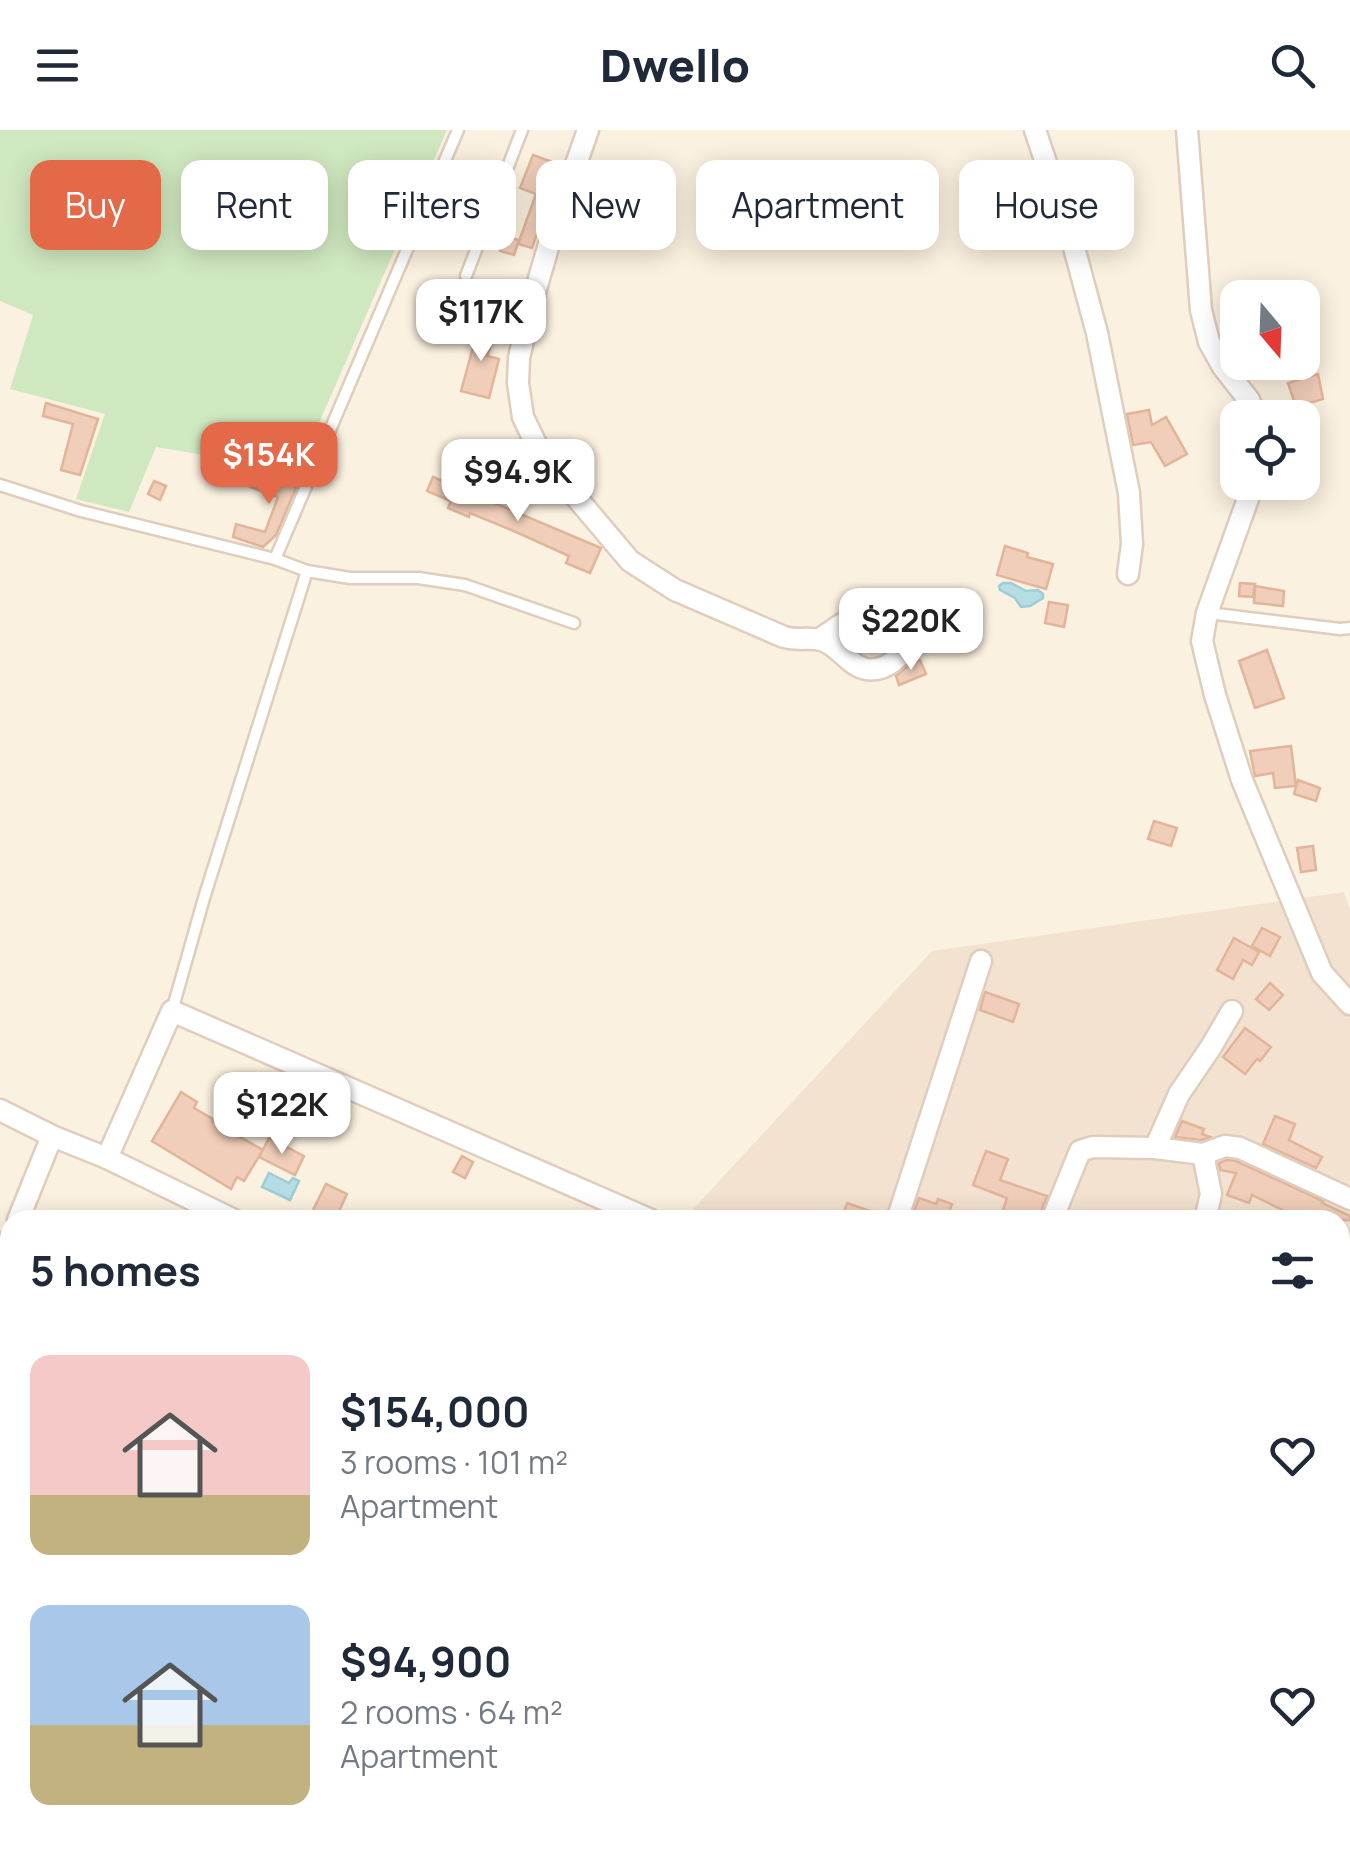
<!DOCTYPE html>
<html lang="en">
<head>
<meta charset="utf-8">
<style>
	:root { --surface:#fff; --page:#f6f6f7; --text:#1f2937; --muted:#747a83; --accent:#e36948 }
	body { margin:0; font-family:Manrope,sans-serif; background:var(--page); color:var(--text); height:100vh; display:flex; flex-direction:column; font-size:38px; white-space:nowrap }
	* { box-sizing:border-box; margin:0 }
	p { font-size:32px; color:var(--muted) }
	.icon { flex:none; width:55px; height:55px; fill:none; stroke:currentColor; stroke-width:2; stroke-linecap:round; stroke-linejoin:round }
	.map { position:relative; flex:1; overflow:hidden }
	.details { position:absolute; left:0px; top:1080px; width:1350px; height:642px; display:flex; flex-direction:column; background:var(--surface); border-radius:30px 30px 0 0; box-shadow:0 5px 25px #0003 }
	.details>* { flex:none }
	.banner { position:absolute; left:30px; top:30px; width:1290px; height:90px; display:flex; gap:20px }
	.needle { width:65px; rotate:161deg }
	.tools { position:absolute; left:1220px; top:150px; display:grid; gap:20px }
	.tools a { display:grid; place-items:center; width:100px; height:100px; border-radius:20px; background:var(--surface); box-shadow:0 5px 25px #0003; font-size:50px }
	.price { position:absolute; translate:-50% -85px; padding:0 22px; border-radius:20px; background:#fff; color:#222; font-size:32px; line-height:65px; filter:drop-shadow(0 2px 5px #0008) }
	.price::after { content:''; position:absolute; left:50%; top:60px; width:30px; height:22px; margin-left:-15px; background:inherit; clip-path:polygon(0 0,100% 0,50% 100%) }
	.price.selected { background:var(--accent); color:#fff }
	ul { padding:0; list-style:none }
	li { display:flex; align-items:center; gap:30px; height:250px; padding:0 30px }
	li span { display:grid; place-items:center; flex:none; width:280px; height:200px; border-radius:20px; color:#555 }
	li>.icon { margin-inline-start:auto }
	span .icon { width:120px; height:120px; fill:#fffc; stroke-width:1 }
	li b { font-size:42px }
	h2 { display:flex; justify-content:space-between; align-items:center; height:120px; padding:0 30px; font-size:42px }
	.chip { padding:0 35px; border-radius:20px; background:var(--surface); box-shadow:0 5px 25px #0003; font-size:35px; line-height:90px }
	.chip.selected { background:var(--accent); color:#fff }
	header { display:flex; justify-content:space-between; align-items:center; height:130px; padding:0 30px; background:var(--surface); font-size:45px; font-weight:800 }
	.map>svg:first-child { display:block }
	.residential { fill:#f3e2cf }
	.green { fill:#d0e8c0 }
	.water { fill:#b6dde4; stroke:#9dcdd5; stroke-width:2.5 }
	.building { fill:#f0ceb9; stroke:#e2b59a; stroke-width:2.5 }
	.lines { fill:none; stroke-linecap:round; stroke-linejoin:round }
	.lane-casing { stroke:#dfcdbd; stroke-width:15 }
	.street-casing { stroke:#dfcdbd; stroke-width:25 }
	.path { stroke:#d4b29d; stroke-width:2.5; stroke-dasharray:2.5 8; stroke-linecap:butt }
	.lane { stroke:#fff; stroke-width:10 }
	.street { stroke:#fff; stroke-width:20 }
</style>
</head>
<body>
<header><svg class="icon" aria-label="menu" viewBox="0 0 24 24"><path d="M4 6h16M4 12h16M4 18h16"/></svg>Dwello<svg class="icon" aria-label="search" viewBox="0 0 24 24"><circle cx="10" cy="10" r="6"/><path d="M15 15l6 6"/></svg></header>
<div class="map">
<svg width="1350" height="1722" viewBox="0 0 1350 1722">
	<rect width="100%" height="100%" fill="#fbf1e0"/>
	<!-- residential -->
	<path class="residential" d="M 1344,762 L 1350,779 L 1350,1722 L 655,1722 L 660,1712 L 1340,1712 L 1340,1090 L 683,1090 L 932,821 Z"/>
	<!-- green -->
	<path class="green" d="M 0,0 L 447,0 L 298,341 L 156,317 L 129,382 L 76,369 L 105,284 L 10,259 L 33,185 L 0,171 Z"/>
	<!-- water -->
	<g class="water">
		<path d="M 1003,453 L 1011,453 L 1026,461 L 1038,460 L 1043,464 L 1043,468 L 1030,476 L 1021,477 L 1015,468 L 1000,460 L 999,456 Z"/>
		<path d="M 269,1043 L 289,1053 L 293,1048 L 299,1051 L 290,1070 L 262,1057 Z"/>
	</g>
	<!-- building -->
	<g class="building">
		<path d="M 533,25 L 561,35 L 532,118 L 518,114 L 536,64 L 520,58 Z"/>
		<path d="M 484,45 L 494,49 L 482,79 L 472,74 Z"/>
		<path d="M 505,106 L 519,110 L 514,125 L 500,121 Z"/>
		<path d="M 480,192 L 498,199 L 487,226 L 499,229 L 489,268 L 461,261 Z"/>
		<path d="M 1318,244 L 1323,269 L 1296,277 L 1288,253 Z"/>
		<path d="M 46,273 L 98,289 L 80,345 L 61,340 L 73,294 L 43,286 Z"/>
		<path d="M 1149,280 L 1152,295 L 1166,287 L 1187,324 L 1165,336 L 1151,312 L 1133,315 L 1127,284 Z"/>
		<path d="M 257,339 L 298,353 L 276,405 L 263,417 L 233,407 L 236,394 L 265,402 L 278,367 L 250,357 Z"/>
		<path d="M 433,347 L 601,418 L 590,443 L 566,433 L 569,426 L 516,402 L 470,383 L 469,387 L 448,378 L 451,371 L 427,361 Z"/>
		<path d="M 154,351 L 166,356 L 160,370 L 148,364 Z"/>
		<path d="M 1005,416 L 1028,423 L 1027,427 L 1053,434 L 1046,459 L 997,445 Z"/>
		<path d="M 1240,453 L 1255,454 L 1253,467 L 1239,466 Z"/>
		<path d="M 1255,456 L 1284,461 L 1283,476 L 1254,473 Z"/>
		<path d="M 1049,472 L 1068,475 L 1064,497 L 1045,493 Z"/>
		<path d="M 1267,520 L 1284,568 L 1255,578 L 1239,531 Z"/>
		<path d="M 920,530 L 926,544 L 899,555 L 896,546 L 910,534 Z"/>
		<path d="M 1291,616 L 1296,656 L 1275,658 L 1273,643 L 1255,646 L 1250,621 Z"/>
		<path d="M 1298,650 L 1320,658 L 1316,671 L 1294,664 Z"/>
		<path d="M 1154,691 L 1177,698 L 1171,716 L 1148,709 Z"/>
		<path d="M 1313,716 L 1316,740 L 1301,742 L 1297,718 Z"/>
		<path d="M 1262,798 L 1280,807 L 1270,826 L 1252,816 Z"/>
		<path d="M 1234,808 L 1259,822 L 1252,835 L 1243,830 L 1233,849 L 1217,840 Z"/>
		<path d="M 1270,853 L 1283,865 L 1269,880 L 1256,869 Z"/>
		<path d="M 985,862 L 1019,874 L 1013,892 L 980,880 Z"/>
		<path d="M 1245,898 L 1271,917 L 1260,931 L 1257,929 L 1245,944 L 1223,927 Z"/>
		<path d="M 181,962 L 197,972 L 194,978 L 213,989 L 212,991 L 263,1020 L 244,1051 L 237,1047 L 231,1059 L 152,1011 Z"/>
		<path d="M 1275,986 L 1295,994 L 1289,1010 L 1322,1027 L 1316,1038 L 1263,1014 Z"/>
		<path d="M 1182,991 L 1204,999 L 1202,1004 L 1210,1007 L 1201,1010 L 1175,1007 Z"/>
		<path d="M 269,1008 L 304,1026 L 295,1045 L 259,1027 Z"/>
		<path d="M 986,1021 L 1008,1029 L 1000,1050 L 1047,1066 L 1038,1090 L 1008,1090 L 1010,1086 L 1002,1083 L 1007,1068 L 973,1055 Z"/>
		<path d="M 462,1026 L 473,1032 L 465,1048 L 453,1042 Z"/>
		<path d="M 1227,1030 L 1236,1031 L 1323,1071 L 1322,1073 L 1350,1086 L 1350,1090 L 1303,1090 L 1252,1065 L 1249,1073 L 1227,1065 L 1236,1043 L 1220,1040 L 1219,1033 Z"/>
		<path d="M 326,1054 L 347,1064 L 335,1090 L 308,1090 Z"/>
		<path d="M 919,1068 L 936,1074 L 938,1069 L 952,1074 L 946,1090 L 911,1090 Z"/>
		<path d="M 847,1073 L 884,1086 L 884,1090 L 841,1090 Z"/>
	</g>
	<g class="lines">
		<defs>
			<g id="lane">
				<path d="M 466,146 L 522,0"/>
				<path d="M 0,355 L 81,381 L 275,429 L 307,441 L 350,448 L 418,448 L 465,455 L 574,493"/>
				<path d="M 275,429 L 458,0"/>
				<path d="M 1208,483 L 1340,499 L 1350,498"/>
				<path d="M 172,881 L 204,768 L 307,441"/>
			</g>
			<g id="street">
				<path d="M 588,0 L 554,97 L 531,176 L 519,228 L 518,253 L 523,287 L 535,312 L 554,341 L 630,431 L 675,460 L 784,507 C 798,511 810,507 821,510 C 839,515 849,536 866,539 C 908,546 934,469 895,472 C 868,474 842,494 820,509"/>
				<path d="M 1035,0 L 1072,110 L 1097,203 L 1129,363 L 1132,414 L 1128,444"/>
				<path d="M 1187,0 L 1201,180 L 1209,212 L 1223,237 L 1249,270 L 1256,288"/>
				<path d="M 1254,352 L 1207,483 L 1202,511 L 1215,565 L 1242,650 L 1322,843 L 1350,874"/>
				<path d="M 0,980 L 52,1006 L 107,1028 L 234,1090"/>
				<path d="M 1155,1018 L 1179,964 L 1211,917 L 1232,881"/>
				<path d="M 1203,1024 L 1211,1064 L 1205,1090"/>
				<path d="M 107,1028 L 172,881 L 651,1090"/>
				<path d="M 18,1090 L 52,1006"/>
				<path d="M 897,1090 L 981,831"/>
				<path d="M 1052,1090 L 1080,1021 L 1093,1017 L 1155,1018 L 1203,1024 L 1225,1016 L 1240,1018 L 1350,1069"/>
				<path d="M 0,1134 L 10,1109"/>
				<path d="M 0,1418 L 10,1424"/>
				<path d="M 1340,1652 L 1350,1643"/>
				<path d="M 936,1712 L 937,1722"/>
				<path d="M 382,1722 L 386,1712"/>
				<path d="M 1280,1722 L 1288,1712"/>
			</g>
		</defs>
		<!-- lane casing -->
		<use href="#lane" class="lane-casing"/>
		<!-- street casing -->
		<use href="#street" class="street-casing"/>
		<!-- path -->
		<g class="path">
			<path d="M 765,1712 L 776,1722"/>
			<path d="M 755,1722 L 762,1712"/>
		</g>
		<!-- lane -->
		<use href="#lane" class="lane"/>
		<!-- street -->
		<use href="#street" class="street"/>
	</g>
</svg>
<div class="tools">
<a><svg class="needle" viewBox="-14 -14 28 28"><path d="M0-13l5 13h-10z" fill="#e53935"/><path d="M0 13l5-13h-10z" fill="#747a83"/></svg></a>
<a><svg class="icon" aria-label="locate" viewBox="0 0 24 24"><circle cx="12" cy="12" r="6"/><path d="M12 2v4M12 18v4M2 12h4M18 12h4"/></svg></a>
</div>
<b class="price" style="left:481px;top:234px">$117K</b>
<b class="price selected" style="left:269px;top:377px">$154K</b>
<b class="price" style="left:518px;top:394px">$94.9K</b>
<b class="price" style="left:911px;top:543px">$220K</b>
<b class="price" style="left:282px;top:1027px">$122K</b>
<div class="banner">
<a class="chip selected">Buy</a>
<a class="chip">Rent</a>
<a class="chip">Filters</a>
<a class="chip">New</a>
<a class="chip">Apartment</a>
<a class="chip">House</a>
</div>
<section class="details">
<h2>5 homes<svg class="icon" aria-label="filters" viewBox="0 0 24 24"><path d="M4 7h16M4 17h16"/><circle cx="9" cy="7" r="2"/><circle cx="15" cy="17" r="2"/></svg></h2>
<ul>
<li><span style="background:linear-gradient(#f6c9c9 70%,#c2b280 0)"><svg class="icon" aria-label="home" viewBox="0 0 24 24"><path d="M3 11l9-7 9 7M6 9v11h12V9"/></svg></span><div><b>$154,000</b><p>3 rooms · 101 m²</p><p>Apartment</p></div><svg class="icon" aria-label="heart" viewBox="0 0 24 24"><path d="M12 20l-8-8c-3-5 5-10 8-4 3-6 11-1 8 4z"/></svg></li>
<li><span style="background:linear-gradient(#a9c7e8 60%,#c2b280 0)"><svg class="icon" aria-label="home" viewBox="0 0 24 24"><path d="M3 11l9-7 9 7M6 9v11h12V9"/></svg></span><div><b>$94,900</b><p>2 rooms · 64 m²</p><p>Apartment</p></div><svg class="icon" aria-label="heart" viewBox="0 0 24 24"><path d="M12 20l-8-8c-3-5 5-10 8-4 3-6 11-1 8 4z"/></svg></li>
</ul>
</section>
</div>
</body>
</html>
